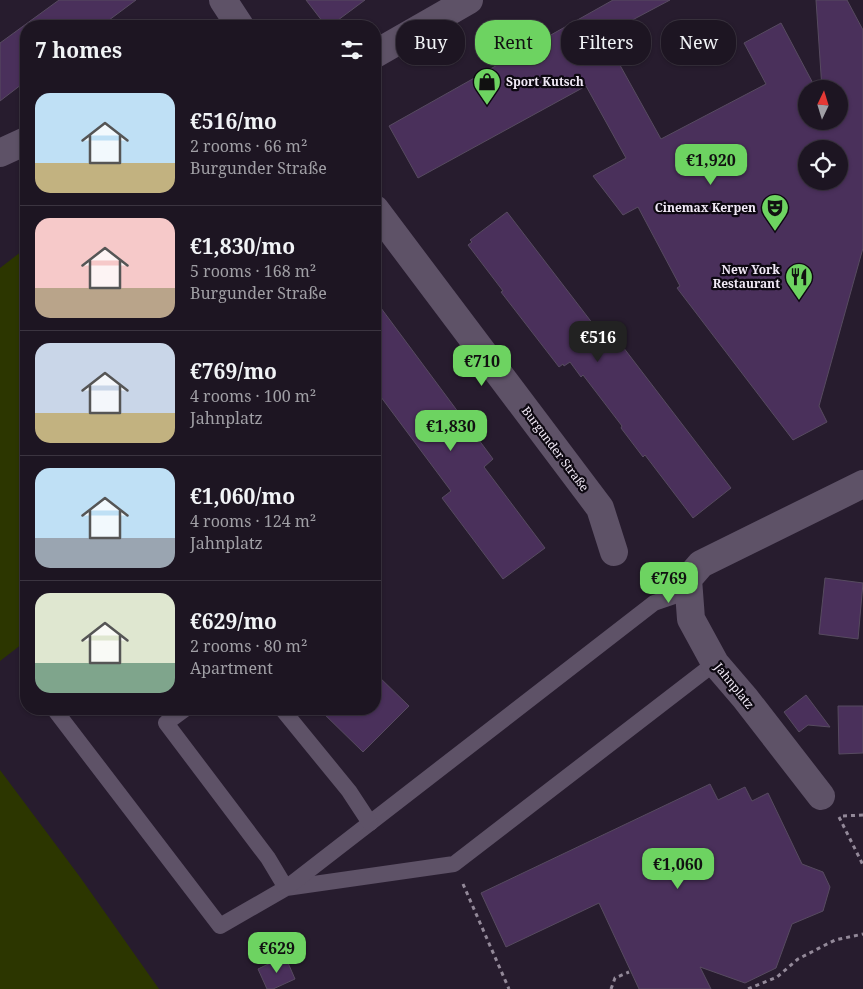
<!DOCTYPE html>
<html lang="en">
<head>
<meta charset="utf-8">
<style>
	:root { --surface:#1d1522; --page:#251e2a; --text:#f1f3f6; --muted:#a09fa5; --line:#3b3440; --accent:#6dd361 }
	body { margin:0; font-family:"Noto Serif",serif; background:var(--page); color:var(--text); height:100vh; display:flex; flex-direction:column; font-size:19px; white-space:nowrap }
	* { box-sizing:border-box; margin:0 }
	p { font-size:16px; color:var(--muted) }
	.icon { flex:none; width:28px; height:28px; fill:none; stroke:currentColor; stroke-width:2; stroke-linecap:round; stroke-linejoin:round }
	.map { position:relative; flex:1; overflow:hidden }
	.details { position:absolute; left:20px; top:20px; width:361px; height:695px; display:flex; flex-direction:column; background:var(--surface); border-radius:20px; box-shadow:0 1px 4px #0004,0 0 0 1px var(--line) }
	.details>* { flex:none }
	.hud { position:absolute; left:396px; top:20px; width:391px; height:45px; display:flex; gap:10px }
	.needle { width:32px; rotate:4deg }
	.tools { position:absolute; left:798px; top:80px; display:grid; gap:10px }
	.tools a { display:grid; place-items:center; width:50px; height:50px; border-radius:50%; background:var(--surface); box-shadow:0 1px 4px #0004,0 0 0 1px var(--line); font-size:25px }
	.price { position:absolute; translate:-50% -42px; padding:0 11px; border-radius:10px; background:var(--accent); color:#111; font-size:16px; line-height:32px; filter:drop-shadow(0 1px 2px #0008) }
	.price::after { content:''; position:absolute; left:50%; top:30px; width:15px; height:11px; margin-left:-8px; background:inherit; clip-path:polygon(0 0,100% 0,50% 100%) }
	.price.current { background:#222; color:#fff }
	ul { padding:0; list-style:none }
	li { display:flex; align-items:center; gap:15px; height:125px; padding:0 15px }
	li+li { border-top:1px solid var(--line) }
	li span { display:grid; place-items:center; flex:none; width:140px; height:100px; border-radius:15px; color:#555 }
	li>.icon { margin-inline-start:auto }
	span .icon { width:60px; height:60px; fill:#fffc; stroke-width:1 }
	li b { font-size:21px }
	h2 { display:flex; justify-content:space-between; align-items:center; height:60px; padding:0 15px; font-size:21px }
	.pill { padding:0 18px; border-radius:20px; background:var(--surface); box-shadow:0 1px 4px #0004,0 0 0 1px var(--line); font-size:18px; line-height:45px }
	.pill.current { background:var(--accent); color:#111 }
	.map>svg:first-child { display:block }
	.green { fill:#2c3600 }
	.building { fill:#4a305b; stroke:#574b60; fill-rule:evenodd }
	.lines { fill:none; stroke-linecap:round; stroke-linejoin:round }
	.path { stroke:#938999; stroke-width:3; stroke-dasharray:4 4; stroke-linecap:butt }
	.lane { stroke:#5e5267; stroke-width:16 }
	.street { stroke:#5e5267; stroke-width:28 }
	.labels { text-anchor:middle; stroke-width:4.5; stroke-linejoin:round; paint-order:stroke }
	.poi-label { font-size:12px; font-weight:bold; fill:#f1e9f6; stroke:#0d0811; text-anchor:end }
	.street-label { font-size:12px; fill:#f1e9f6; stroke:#0d0811 }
</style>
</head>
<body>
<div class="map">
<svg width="863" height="989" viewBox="0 0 863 989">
	<rect width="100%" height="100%" fill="#271c2e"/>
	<!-- green -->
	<g class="green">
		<path d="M 26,248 L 26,641 L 0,661 L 0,268 Z"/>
		<path d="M 0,770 L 80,877 L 159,989 L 0,989 Z"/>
	</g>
	<!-- building -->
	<g class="building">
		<path d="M 59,0 L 136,0 L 101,26 L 26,26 L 26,81 L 0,101 L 0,43 Z"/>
		<path d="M 306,0 L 365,0 L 330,26 L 326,26 Z"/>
		<path d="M 613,0 L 670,0 L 621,26 L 624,32 L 606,40 L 661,139 L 766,84 L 744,43 L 781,23 L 816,89 L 806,89 L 806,121 L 839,121 L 839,89 L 822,89 L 816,0 L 847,0 L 863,30 L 863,248 L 819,406 L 827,422 L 793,440 L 677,288 L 680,286 L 638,207 L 623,215 L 593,176 L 626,158 L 586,86 L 418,178 L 389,126 ZM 806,149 L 839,149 L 839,181 L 806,181 Z"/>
		<path d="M 507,212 L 603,337 L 610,330 L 731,488 L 693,518 L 645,455 L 643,457 L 621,428 L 622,426 L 583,375 L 581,377 L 570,362 L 564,366 L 563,364 L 559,367 L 501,292 L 503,291 L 468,245 L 472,242 L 470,240 Z"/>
		<path d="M 375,300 L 493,459 L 484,467 L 545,548 L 503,579 L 442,498 L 451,491 L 375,389 Z"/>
		<path d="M 825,578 L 863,583 L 858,639 L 819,634 Z"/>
		<path d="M 375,673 L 409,706 L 363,752 L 319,709 L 375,709 Z"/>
		<path d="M 806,695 L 830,727 L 808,725 L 799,732 L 784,712 Z"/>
		<path d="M 838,706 L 863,706 L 863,753 L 839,754 Z"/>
		<path d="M 710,784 L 718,800 L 745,787 L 752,801 L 768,793 L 802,864 L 823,872 L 830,887 L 823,911 L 792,924 L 776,968 L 745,983 L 700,967 L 711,989 L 639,989 L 599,903 L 506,947 L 481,893 Z"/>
		<path d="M 285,956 L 295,979 L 273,989 L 267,989 L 258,969 Z"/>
	</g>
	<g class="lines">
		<!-- path -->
		<g class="path">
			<path d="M 843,816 L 863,815"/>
			<path d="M 839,817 L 863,865"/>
			<path d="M 463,884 L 509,989"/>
			<path d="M 611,989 L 615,978 L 629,972"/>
			<path d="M 748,989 L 777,977 L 798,959 L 835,940 L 863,934"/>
		</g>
		<!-- lane -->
		<g class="lane">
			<path d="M 54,709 L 220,926 L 286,888 L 454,864 L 715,663"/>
			<path d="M 185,709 L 166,723 L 268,858 L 286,888 L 654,603 L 689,591"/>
			<path d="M 282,709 L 349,791 L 370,823"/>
		</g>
		<!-- street -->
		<g class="street">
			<path d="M 223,0 L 240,26"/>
			<path d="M 375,54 L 469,0"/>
			<path d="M 0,153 L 26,141"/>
			<path d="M 375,209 L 600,508 L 614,552"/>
			<path d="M 821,796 L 745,698 L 715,663 L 691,619 L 688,579 L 701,564 L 863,484"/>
		</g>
	</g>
	<!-- icons -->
	<defs>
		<symbol id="shop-pin" viewBox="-11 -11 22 30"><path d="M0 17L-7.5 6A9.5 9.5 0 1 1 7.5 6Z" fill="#6dd361" stroke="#0d0811"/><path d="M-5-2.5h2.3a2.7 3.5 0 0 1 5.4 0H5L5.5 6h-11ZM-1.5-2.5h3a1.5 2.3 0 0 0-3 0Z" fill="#111"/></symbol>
		<symbol id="theatre-pin" viewBox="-11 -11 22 30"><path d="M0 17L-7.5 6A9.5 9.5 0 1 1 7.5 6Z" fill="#6dd361" stroke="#0d0811"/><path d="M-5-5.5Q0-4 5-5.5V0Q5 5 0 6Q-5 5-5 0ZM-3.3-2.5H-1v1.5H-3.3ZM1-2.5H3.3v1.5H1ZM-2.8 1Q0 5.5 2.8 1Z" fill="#111"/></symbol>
		<symbol id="restaurant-pin" viewBox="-11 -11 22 30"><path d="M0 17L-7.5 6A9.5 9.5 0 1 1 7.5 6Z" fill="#6dd361" stroke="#0d0811"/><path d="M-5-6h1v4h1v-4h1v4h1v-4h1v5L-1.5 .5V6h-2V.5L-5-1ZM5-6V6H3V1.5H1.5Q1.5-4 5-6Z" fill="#111"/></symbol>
	</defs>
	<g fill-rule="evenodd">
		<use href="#shop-pin" x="471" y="66" width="32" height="43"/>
		<use href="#theatre-pin" x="759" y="192" width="32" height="43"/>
		<use href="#restaurant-pin" x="783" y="261" width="32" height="43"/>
	</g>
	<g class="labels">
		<!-- poi labels -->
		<g class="poi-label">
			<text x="506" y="86" text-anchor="start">Sport Kutsch</text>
			<text x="756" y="212">Cinemax Kerpen</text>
			<text x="780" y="274">New York<tspan x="780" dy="14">Restaurant</tspan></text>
		</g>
		<!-- street labels -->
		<g class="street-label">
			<text transform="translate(555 449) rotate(53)" y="4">Burgunder Straße</text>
			<text transform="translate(734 686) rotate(51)" y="4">Jahnplatz</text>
		</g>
	</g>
</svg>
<div class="tools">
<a><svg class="needle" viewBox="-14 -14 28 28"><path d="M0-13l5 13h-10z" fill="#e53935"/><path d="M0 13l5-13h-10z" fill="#a09fa5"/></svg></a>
<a><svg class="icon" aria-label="locate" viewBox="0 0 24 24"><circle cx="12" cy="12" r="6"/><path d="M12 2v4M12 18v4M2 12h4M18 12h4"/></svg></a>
</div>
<b class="price" style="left:711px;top:186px">€1,920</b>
<b class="price current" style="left:598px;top:363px">€516</b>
<b class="price" style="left:482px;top:387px">€710</b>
<b class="price" style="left:451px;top:452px">€1,830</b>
<b class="price" style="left:669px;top:604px">€769</b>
<b class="price" style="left:678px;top:890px">€1,060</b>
<b class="price" style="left:277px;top:974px">€629</b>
<div class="hud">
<a class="pill">Buy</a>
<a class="pill current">Rent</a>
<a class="pill">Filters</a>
<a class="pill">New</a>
</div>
<section class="details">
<h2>7 homes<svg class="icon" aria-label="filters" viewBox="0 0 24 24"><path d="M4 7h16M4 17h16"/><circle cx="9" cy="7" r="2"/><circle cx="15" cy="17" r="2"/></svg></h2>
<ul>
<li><span style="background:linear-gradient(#bfe0f5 70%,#c2b280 0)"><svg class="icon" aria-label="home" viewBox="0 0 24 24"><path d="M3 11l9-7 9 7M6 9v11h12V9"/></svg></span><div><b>€516/mo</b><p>2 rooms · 66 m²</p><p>Burgunder Straße</p></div></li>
<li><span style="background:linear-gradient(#f6c9c9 70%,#b9a48a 0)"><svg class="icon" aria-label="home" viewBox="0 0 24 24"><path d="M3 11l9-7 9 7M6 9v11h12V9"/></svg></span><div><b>€1,830/mo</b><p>5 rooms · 168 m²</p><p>Burgunder Straße</p></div></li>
<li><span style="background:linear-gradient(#c9d6e8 70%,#c2b280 0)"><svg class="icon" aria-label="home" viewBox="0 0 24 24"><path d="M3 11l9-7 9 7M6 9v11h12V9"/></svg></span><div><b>€769/mo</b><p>4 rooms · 100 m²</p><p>Jahnplatz</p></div></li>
<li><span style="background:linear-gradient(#bfe0f5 70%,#9aa5b1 0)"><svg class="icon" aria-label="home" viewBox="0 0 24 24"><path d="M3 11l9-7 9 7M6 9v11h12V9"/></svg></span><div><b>€1,060/mo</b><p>4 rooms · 124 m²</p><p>Jahnplatz</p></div></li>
<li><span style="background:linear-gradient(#dfe7d0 70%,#7fa58c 0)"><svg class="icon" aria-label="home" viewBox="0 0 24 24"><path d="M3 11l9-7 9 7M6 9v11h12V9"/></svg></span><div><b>€629/mo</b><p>2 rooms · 80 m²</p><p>Apartment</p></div></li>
</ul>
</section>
</div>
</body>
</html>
